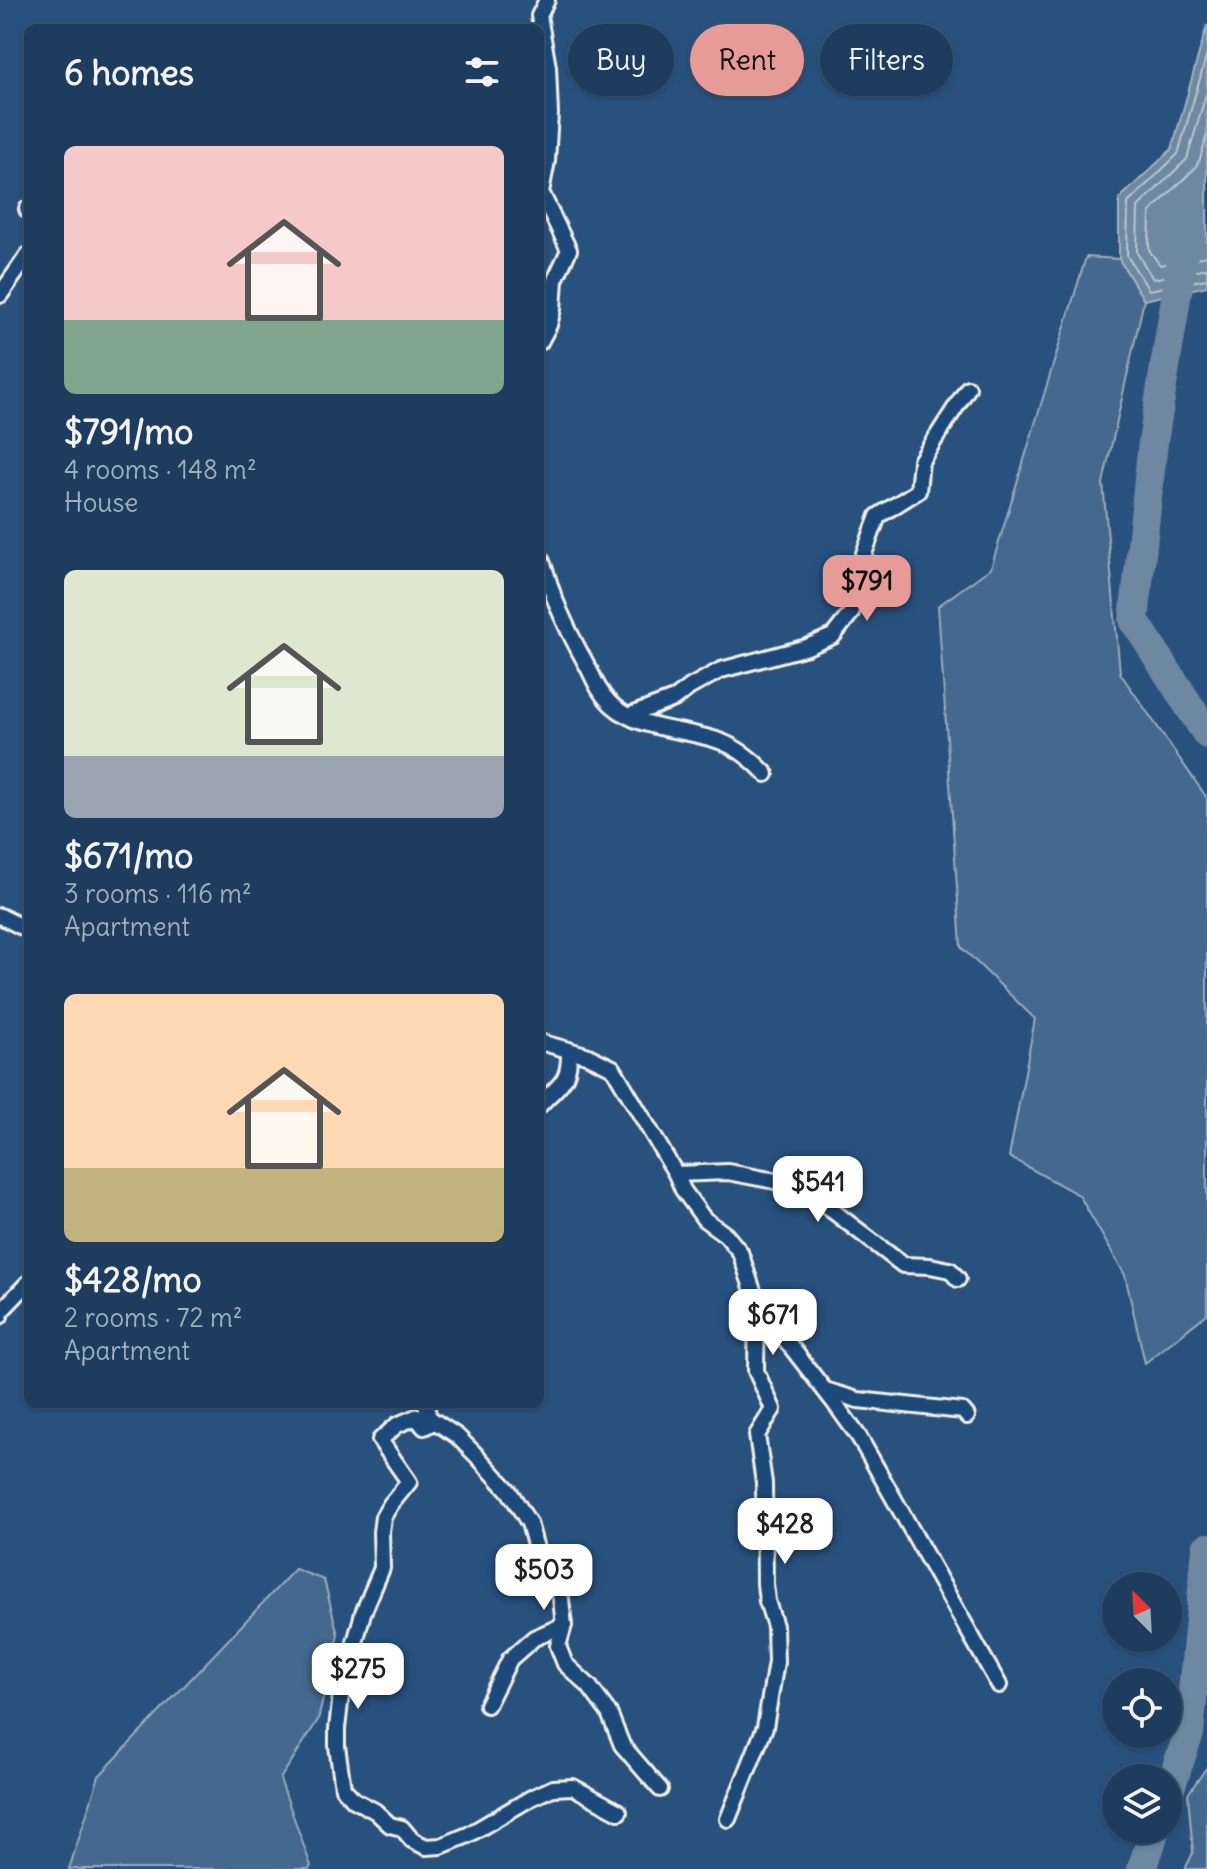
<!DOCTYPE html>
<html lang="en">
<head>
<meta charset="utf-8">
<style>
	:root { --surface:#1e3d5e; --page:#264464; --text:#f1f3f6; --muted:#a1aebc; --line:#3c5673; --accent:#e69b98 }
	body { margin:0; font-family:Delius,sans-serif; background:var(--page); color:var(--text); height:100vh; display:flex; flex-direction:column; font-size:30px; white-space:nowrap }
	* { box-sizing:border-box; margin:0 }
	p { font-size:26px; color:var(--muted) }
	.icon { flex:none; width:44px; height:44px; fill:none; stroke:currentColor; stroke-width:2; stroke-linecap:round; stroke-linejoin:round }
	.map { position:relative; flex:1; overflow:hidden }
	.details { position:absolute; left:24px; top:24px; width:520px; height:1384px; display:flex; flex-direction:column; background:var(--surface); border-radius:12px; box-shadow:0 2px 6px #0004,0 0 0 2px var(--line) }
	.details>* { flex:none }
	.banner { position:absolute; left:568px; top:24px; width:518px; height:72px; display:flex; gap:16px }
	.needle { width:52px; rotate:336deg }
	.tools { position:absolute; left:1102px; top:1572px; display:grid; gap:16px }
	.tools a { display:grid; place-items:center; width:80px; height:80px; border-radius:50%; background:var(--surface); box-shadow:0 2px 6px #0004,0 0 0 2px var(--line); font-size:40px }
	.price { position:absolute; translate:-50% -68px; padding:0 18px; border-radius:16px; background:#fff; color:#222; font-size:26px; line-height:52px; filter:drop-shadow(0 2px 4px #0008) }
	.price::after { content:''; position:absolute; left:50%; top:48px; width:24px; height:18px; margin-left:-12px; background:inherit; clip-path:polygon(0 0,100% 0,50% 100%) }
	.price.selected { background:var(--accent); color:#111 }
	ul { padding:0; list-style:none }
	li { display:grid; align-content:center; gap:16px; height:424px; padding:0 40px }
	li span { display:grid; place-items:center; height:248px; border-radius:12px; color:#555 }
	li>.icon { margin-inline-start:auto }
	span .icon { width:144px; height:144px; fill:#fffc; stroke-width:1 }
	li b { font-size:34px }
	h2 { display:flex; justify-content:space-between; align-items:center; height:96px; padding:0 40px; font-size:34px }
	.tag { padding:0 28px; border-radius:36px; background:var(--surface); box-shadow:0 2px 6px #0004,0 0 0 2px var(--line); font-size:28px; line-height:72px }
	.tag.selected { background:var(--accent); color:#111 }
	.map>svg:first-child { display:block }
	.green { fill:#45688e; stroke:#9cacbb; stroke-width:2 }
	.water { fill:#6e88a2; stroke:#a4b2be; stroke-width:2 }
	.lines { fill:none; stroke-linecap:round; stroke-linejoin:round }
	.shore { stroke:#bec7cc; stroke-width:2 }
	.river { stroke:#6e88a2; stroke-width:30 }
	.minor-casing { stroke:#f4f1e8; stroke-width:20 }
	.minor { stroke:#1f4a7a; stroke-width:14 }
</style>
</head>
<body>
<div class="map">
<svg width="1207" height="1869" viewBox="0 0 1207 1869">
	<rect width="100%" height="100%" fill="#28517e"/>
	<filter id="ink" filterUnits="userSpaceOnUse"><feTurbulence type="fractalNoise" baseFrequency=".0125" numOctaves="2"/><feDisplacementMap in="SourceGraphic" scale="16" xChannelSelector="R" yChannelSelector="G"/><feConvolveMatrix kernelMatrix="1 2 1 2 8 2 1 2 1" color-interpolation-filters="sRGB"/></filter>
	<g filter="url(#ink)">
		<!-- green -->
		<g class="green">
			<path d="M 1086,257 L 1119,259 L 1144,300 L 1103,483 L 1120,673 L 1207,798 L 1207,1314 L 1145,1363 L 1125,1275 L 1079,1195 L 1009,1157 L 1035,1019 L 961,947 L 938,606 L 991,568 Z"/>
			<path d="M 295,1569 L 324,1580 L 338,1635 L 318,1720 L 280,1779 L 311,1866 L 309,1869 L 69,1869 L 99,1776 Z"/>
			<path d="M 1207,1767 L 1207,1869 L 1185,1869 L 1193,1853 L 1188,1794 Z"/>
		</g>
		<!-- water -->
		<path class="water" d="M 1207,25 L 1207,286 L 1144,300 L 1119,259 L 1119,199 L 1172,149 Z"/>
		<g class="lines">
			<!-- shore -->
			<g class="shore">
				<path d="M 1207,54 L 1178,154 L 1128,203 L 1127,256 L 1149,290 L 1207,279"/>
				<path d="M 1207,91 L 1187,159 L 1138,207 L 1137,253 L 1153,279 L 1207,268"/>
				<path d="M 1207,135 L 1200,159 L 1195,168 L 1150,212 L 1149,250 L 1160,265 L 1207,256"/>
			</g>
			<!-- river -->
			<g class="river">
				<path d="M 1183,254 L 1153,442 L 1134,620 L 1207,734"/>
				<path d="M 1168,1793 L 1189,1733 L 1207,1548"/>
				<path d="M 1142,1869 L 1155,1830"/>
			</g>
			<defs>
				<g id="minor">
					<path d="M 27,209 L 28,211"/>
					<path d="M 0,295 L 28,255"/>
					<path d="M 540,342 L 549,325 L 553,309 L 555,280 L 569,250 L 541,192 L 547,161 L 550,114 L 548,67 L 539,16 L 547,0"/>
					<path d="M 540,557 C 546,570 549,584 554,597 C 564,623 576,646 589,669 C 595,682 601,695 612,705 C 642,732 686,728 722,742 C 740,749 753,760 766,774"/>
					<path d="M 628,716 L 674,699 L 690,687 L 721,670 L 807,647 L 833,636 L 851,613 L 862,559 L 878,516 L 918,491 L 921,461 L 968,388"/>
					<path d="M 0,916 L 28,930"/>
					<path d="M 540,1042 L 586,1055 L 613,1068 L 676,1174 L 683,1190 L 704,1219 L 726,1235 L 740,1252 L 757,1303 L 833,1401 L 859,1437 L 999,1685"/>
					<path d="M 540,1105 C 560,1083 570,1083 569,1050"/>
					<path d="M 676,1174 L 728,1172 L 775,1181 L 816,1198 L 903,1265 L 930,1266 L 950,1270 L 958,1279"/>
					<path d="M 0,1316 L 1,1311 L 28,1283"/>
					<path d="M 825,1390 L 858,1400 L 963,1411 L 967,1416"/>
					<path d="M 426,1404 L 430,1424 L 424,1427 L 416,1417 L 397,1425 L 380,1440 L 409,1482 L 391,1504 L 383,1517 L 381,1532 L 382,1568 L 363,1613 L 341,1694 L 337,1729 L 337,1746 L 343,1788 L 354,1800 L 375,1811 L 390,1825 L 402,1828 L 412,1840 L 426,1847 L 441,1846 L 468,1835 L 531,1798 L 553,1788 L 573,1787 L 619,1812"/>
					<path d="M 426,1413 L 428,1417 L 457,1436 L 477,1456 L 509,1491 L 529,1523 L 540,1563 L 560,1591 L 564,1625 L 558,1646 L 565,1664 L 589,1686 L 609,1713 L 622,1745 L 660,1789"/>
					<path d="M 487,1705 L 510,1659 L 534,1638 L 564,1625"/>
					<path d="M 728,1819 L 765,1727 L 776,1662 L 775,1626 L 767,1601 L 765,1584 L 764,1483 L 757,1435 L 773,1409 L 756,1371 L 757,1303"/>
				</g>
			</defs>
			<!-- minor casing -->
			<use href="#minor" class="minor-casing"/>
			<!-- minor -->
			<use href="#minor" class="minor"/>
		</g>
	</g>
</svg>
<div class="tools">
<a><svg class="needle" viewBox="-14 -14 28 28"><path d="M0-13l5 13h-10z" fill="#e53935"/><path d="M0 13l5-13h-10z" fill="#a1aebc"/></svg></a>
<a><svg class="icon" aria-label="locate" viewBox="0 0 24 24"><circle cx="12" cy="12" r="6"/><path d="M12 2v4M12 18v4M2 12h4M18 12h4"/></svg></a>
<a><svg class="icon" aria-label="layers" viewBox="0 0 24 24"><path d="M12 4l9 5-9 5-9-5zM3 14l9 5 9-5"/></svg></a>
</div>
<b class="price selected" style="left:867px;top:623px">$791</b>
<b class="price" style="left:818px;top:1224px">$541</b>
<b class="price" style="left:773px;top:1357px">$671</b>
<b class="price" style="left:785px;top:1566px">$428</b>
<b class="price" style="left:544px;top:1612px">$503</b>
<b class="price" style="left:358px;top:1711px">$275</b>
<div class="banner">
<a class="tag">Buy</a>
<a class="tag selected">Rent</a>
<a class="tag">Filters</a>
</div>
<section class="details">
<h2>6 homes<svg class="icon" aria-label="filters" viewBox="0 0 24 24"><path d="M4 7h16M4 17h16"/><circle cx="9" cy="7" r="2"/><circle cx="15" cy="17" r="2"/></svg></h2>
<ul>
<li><span style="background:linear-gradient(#f6c9c9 70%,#7fa58c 0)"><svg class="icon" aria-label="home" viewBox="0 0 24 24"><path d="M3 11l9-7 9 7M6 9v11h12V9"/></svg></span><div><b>$791/mo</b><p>4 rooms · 148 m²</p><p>House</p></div></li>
<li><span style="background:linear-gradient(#dfe7d0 75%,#9aa5b1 0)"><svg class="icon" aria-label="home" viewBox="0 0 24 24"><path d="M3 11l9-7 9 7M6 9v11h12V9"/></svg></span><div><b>$671/mo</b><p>3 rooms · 116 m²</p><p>Apartment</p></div></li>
<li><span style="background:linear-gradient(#ffd9b3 70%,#c2b280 0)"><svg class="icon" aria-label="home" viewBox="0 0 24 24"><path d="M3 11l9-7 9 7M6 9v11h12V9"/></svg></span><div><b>$428/mo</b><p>2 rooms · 72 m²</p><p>Apartment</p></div></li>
</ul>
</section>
</div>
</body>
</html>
